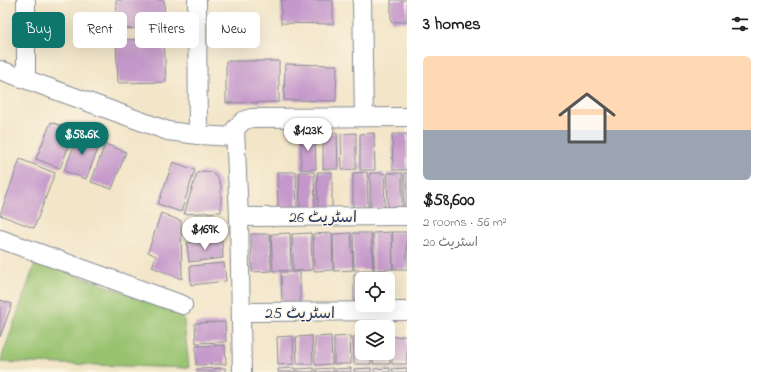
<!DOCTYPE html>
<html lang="en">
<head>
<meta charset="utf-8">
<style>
	:root { --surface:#fff; --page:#f6f6f6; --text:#202124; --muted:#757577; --line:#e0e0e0; --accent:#0f766e }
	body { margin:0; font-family:"Indie Flower","Playpen Sans Arabic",sans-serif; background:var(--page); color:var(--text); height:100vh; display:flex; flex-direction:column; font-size:15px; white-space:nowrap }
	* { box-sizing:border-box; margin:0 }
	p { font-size:13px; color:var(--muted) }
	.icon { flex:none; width:22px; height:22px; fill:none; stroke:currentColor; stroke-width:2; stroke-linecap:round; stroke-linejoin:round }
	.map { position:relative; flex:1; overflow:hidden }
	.drawer { display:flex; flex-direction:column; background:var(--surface); width:360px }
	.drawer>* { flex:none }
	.banner { position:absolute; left:12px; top:12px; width:335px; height:36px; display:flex; gap:8px }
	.buttons { position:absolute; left:355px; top:272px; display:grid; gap:8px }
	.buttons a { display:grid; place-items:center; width:40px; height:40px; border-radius:6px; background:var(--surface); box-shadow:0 4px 16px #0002; font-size:20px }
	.price { position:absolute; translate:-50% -34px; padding:0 9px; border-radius:14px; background:#fff; color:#222; font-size:13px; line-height:26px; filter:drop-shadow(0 1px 2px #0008) }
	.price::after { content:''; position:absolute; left:50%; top:24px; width:12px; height:9px; margin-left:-6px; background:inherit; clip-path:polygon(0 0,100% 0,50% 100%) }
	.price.selected { background:var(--accent); color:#fff }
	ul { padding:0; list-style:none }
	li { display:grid; align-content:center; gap:8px; height:212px; padding:0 16px }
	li+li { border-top:1px solid var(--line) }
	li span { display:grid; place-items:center; height:124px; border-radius:6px; color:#555 }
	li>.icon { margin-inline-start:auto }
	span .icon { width:72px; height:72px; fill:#fffc; stroke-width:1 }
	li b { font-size:17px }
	h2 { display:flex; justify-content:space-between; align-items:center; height:48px; padding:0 16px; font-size:17px }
	.chip { padding:0 14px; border-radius:6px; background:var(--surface); box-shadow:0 4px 16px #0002; font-size:14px; line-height:36px }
	.chip.selected { background:var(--accent); color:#fff }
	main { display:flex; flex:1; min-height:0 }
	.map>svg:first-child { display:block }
	.green { fill:#98c26e; stroke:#5a7866 }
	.building { fill:#c498ca }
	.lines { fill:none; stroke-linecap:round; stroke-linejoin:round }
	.minor-casing { stroke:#868a93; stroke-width:20 }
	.minor { stroke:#fff; stroke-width:18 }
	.labels { text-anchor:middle; stroke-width:3; stroke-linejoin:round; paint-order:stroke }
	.street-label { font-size:16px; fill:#1b2f5e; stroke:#fcf5e5 }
</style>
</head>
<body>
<main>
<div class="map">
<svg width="407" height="372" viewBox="0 0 407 372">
	<rect width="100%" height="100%" fill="#fcf5e5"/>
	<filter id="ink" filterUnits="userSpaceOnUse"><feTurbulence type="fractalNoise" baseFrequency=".025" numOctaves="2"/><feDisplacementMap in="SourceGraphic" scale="8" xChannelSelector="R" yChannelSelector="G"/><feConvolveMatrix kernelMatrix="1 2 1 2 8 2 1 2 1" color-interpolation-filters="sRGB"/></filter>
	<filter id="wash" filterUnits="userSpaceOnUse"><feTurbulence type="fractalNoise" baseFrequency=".012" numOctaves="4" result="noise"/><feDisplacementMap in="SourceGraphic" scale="16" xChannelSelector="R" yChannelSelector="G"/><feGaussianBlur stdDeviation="0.9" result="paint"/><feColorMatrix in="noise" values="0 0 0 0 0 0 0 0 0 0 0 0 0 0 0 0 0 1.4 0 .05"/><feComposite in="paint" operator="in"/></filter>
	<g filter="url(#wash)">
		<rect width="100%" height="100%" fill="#f2e5c8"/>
		<!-- green -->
		<path class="green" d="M 36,261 L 183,313 L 189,368 L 0,362 Z"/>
		<g id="blocks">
			<!-- building -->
			<g class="building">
				<path d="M 116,0 L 164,0 L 165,28 L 117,29 Z"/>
				<path d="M 281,0 L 333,0 L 333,24 L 281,23 Z"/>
				<rect x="391" y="0" width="16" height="22"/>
				<path d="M 164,39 L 166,82 L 118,83 L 116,40 Z"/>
				<path d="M 226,61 L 279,61 L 279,102 L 226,103 Z"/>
				<path d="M 285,64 L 337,65 L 336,101 L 284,100 Z"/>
				<path d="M 51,122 L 75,131 L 60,168 L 36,159 Z"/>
				<path d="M 79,133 L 101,141 L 86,179 L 64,171 Z"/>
				<path d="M 315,133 L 316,169 L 301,170 L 301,134 Z"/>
				<path d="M 323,133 L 337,133 L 338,169 L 323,169 Z"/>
				<path d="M 356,133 L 356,169 L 342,170 L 341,134 Z"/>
				<path d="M 374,133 L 375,170 L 360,170 L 360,134 Z"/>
				<path d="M 392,134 L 407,134 L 407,170 L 393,170 Z"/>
				<path d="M 105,144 L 126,152 L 112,189 L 91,182 Z"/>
				<path d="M 20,159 L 55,173 L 34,228 L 0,215 Z"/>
				<path d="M 173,162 L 195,170 L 181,212 L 158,204 Z"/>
				<path d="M 204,171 L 211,172 L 217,177 L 221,185 L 221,212 L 184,214 L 197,173 Z"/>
				<path d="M 277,172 L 296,172 L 297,207 L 278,208 Z"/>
				<path d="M 299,172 L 314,172 L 315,208 L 300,208 Z"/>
				<path d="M 317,172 L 332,172 L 332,208 L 318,208 Z"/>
				<path d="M 367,172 L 368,209 L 353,209 L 353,173 Z"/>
				<path d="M 370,173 L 384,173 L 385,209 L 370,209 Z"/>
				<path d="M 387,173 L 402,173 L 402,209 L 388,209 Z"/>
				<rect x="404" y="173" width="3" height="36"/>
				<path d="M 161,213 L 181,221 L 182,279 L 152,267 L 156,256 L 148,252 Z"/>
				<path d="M 392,232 L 407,232 L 407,269 L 393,269 Z"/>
				<path d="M 392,232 L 393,269 L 374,270 L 373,233 Z"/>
				<path d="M 290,233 L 291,270 L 273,271 L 271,234 Z"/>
				<path d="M 311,233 L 312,270 L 293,271 L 292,234 Z"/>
				<path d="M 332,233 L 333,270 L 314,271 L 313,234 Z"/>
				<path d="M 351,233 L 353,270 L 334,271 L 333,234 Z"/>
				<path d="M 353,233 L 371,233 L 373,270 L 354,270 Z"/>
				<path d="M 251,234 L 270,234 L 271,271 L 252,272 Z"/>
				<path d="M 222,240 L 223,258 L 189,262 L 187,243 Z"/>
				<path d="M 224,263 L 226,281 L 191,285 L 190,266 Z"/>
				<path d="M 281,272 L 300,272 L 300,305 L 282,305 Z"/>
				<path d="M 354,274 L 372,274 L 372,279 L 362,279 L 362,305 L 354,307 Z"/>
				<path d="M 375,274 L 393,274 L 393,307 L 388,305 L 388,279 L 375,279 Z"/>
				<path d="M 0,300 L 12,304 L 0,337 Z"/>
				<path d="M 225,322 L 226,342 L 196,343 L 195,323 Z"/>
				<path d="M 293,336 L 294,364 L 278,365 L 277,337 Z"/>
				<path d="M 312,336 L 313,364 L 297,364 L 296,337 Z"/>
				<path d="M 331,336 L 332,364 L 315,365 L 315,337 Z"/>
				<path d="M 350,336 L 351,364 L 334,364 L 334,337 Z"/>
				<path d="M 362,336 L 362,353 L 370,353 L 371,364 L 354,364 L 353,337 Z"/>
				<path d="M 407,336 L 407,364 L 392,364 L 391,337 Z"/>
				<path d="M 225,345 L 226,364 L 196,365 L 196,346 Z"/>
				<path d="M 373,353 L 389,353 L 390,364 L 373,364 Z"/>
				<path d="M 225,368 L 225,372 L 197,372 L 197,369 Z"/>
				<path d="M 295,368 L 295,372 L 278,372 L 278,369 Z"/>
				<path d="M 314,368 L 314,372 L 297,372 L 297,369 Z"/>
				<path d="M 333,368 L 333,372 L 316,372 L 316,369 Z"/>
				<path d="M 351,368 L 351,372 L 335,372 L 335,369 Z"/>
				<path d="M 371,368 L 371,372 L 354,372 L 354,369 Z"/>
				<path d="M 390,368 L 390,372 L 374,372 L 374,369 Z"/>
				<path d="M 407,368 L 407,372 L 393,372 L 392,369 Z"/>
			</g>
		</g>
	</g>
	<g filter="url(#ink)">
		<use href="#blocks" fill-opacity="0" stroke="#868a93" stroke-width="1"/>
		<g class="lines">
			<defs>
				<g id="minor">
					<path d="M 197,0 L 198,135"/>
					<path d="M 362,0 L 364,117"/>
					<path d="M 0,70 L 168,131 L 198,135 L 234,137"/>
					<path d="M 26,79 L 26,0"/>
					<path d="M 239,217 L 407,216"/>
					<path d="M 0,239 L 183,305"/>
					<path d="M 241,312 L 407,311"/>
					<path d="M 242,372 L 239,217 L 235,129 L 243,121 L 251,118 L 407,117"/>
				</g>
			</defs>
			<!-- minor casing -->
			<use href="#minor" class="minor-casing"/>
			<!-- minor -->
			<use href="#minor" class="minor"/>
		</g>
	</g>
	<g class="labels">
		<!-- street labels -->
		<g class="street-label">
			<text x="323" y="222">اسٹریٹ 26</text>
			<text x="300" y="318">اسٹریٹ 25</text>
		</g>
	</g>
</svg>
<div class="buttons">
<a><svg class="icon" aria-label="locate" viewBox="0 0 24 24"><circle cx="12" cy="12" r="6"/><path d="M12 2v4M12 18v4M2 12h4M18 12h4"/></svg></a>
<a><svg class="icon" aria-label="layers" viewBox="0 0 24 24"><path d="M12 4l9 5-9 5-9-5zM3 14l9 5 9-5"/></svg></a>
</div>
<b class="price" style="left:308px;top:152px">$123K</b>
<b class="price selected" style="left:82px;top:156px">$58.6K</b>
<b class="price" style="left:205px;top:251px">$169K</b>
<div class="banner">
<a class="chip selected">Buy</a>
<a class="chip">Rent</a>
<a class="chip">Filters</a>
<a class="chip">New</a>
</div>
</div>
<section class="drawer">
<h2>3 homes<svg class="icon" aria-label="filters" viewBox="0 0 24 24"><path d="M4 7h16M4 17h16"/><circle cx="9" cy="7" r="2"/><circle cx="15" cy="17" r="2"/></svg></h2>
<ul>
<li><span style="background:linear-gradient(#ffd9b3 60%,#9aa5b1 0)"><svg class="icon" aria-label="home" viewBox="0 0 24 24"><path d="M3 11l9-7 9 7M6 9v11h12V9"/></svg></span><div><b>$58,600</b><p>2 rooms · 56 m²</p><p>اسٹریٹ 20</p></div></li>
</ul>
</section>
</main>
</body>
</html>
